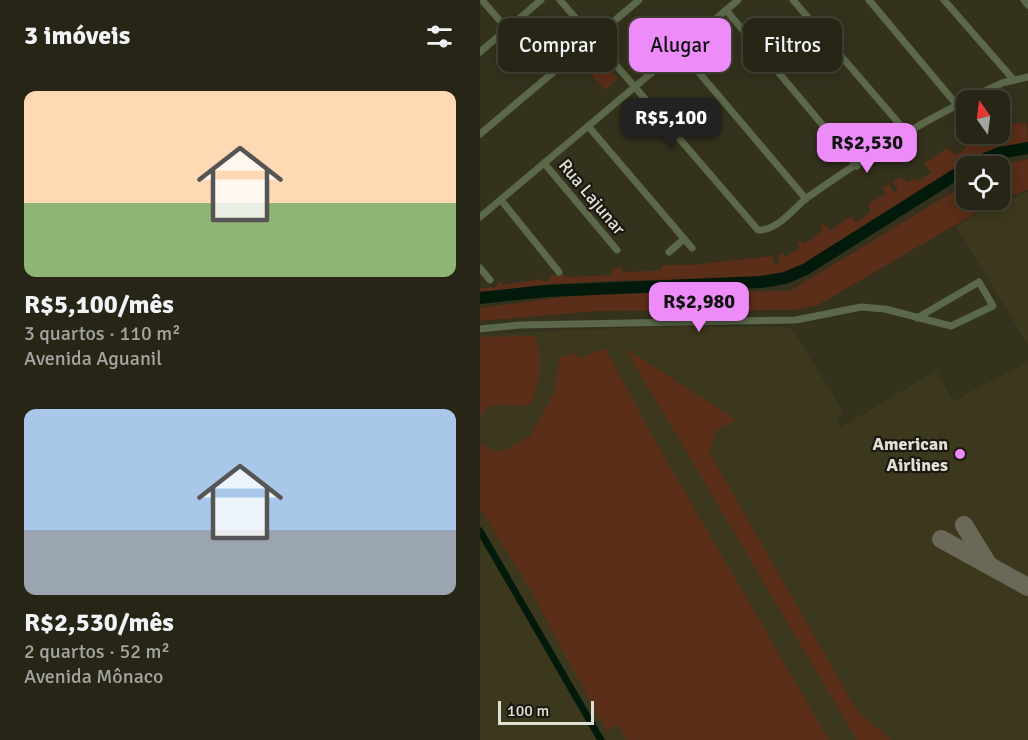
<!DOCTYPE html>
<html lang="pt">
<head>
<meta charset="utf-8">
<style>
	:root { --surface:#272516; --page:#2f2d1f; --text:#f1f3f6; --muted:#a4a5a1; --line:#434235; --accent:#ed8cf9 }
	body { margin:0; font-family:Signika,sans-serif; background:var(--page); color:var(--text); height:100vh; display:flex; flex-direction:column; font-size:22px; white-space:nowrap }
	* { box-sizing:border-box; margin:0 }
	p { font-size:20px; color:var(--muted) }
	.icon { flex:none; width:33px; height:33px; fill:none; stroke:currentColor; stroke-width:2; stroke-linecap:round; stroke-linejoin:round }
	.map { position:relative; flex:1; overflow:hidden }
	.drawer { display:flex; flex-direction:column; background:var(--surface); width:480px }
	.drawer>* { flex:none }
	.hud { position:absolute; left:18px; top:18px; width:440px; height:54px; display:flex; gap:12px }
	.needle { width:39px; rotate:346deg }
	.buttons { position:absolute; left:476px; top:90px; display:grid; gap:12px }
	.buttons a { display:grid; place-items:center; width:54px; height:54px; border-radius:12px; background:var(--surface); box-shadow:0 3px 15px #0003,0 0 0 2px var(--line); font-size:30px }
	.scale { position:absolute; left:18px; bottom:15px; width:96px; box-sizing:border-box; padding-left:6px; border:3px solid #e1dfd3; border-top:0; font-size:16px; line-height:21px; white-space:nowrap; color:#e1dfd3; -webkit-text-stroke:4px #1a1810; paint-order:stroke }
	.price { position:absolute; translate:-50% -51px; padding:0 14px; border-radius:12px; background:var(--accent); color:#111; font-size:20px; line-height:39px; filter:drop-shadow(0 2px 3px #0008) }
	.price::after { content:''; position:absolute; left:50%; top:36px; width:18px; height:14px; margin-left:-9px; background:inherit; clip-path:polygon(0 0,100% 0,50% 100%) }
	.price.selected { background:#222; color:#fff }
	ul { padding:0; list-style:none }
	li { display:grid; align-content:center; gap:12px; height:318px; padding:0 24px }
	li span { display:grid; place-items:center; height:186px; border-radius:12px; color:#555 }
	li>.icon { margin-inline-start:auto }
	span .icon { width:108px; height:108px; fill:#fffc; stroke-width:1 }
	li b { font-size:26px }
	h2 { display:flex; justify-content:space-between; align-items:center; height:72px; padding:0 24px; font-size:26px }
	.pill { padding:0 21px; border-radius:12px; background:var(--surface); box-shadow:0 3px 15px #0003,0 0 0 2px var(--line); font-size:21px; line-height:54px }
	.pill.selected { background:var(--accent); color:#111 }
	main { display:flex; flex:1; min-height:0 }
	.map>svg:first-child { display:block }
	.built { fill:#3c381d }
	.green { fill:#5a2e18 }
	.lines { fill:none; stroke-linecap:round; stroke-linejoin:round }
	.canal { stroke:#011a0b; stroke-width:7 }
	.river { stroke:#011a0b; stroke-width:12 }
	.taxiway { stroke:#6c6858; stroke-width:18 }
	.minor { stroke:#5b694a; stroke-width:7 }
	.poi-dot { fill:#ed8cf9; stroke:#1a1810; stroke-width:2 }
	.labels { text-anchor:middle; stroke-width:4.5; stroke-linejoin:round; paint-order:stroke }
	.street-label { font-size:18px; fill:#e1dfd3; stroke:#1a1810 }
	.poi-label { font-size:18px; font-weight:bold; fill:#e1dfd3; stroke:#1a1810; text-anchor:end }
</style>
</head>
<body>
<main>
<section class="drawer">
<h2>3 imóveis<svg class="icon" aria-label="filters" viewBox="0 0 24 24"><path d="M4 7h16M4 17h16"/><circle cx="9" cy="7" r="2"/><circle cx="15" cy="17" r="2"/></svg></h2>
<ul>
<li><span style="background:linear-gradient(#ffd9b3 60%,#8fb573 0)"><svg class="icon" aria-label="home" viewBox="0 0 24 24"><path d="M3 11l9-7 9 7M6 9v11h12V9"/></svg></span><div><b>R$5,100/mês</b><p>3 quartos · 110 m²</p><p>Avenida Aguanil</p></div></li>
<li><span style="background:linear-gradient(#a9c7e8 65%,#9aa5b1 0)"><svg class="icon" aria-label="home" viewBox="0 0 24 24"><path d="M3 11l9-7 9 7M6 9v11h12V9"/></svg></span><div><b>R$2,530/mês</b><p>2 quartos · 52 m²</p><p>Avenida Mônaco</p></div></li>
</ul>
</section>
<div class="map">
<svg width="548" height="740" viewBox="0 0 548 740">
	<rect width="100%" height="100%" fill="#34311d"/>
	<!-- built -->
	<g class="built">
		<path d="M 548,192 L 548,345 L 476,226 L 523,201 Z"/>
		<path d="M 196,326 L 311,327 L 363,411 L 356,417 L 361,427 L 456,371 L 473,401 L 548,362 L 548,740 L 0,740 L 0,334 Z"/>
	</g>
	<!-- green -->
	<g class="green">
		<path d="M 117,55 L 138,79 L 125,90 L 104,66 Z"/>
		<path d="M 547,123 L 548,144 L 491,160 L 378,231 L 353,249 L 327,264 L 287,279 L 239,282 L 150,280 L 73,284 L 0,293 L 0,288 L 16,287 L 17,283 L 22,282 L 23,285 L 62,279 L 64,282 L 69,280 L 69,276 L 83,274 L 85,277 L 132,275 L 132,268 L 140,267 L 143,273 C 158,270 169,272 181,270 L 183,265 L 211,265 L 293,256 L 294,264 L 300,262 L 298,256 L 303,253 L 305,257 L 320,248 L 317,244 L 320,241 L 324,244 L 343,230 L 340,226 L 343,224 L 351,230 L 371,216 L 376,223 L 391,211 L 388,204 L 406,194 L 403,188 L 409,184 L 414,192 L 418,190 L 413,182 L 421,177 L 427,183 L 432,179 L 439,181 L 451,172 L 444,163 L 467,148 L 476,155 L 486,148 L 481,140 L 489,135 L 491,140 L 506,134 L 519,134 L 519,124 Z"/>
		<path d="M 548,159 L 548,190 L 519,199 L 519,166 L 516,166 Z"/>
		<path d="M 486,184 L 486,200 L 518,200 L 338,305 L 312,310 L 119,311 L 0,321 L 0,308 L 82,297 L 140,293 L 310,291 Z"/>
		<path d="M 55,336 C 62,361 62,381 51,404 C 35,411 5,395 0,421 L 0,337 Z"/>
		<path d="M 125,348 L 173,437 L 349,740 L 146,740 L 138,725 L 126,730 L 48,586 L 0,508 L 0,443 L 13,450 L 25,451 L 50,436 L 74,394 L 80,356 L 87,357 L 90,352 L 101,358 Z"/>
		<path d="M 145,348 L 256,420 L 236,431 L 229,452 L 377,711 L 412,740 L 377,740 Z"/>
	</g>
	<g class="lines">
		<!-- canal -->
		<path class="canal" d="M 0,531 L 121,740"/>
		<!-- river -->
		<g class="river">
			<path d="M 488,166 L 519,153 L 548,148"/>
			<path d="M 0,298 L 66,291 L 281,282 L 305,278 L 326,269 L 486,168"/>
		</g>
		<!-- taxiway -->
		<g class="taxiway">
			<path d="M 484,525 L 508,564"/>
			<path d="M 461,539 L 548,587"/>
		</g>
		<!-- minor -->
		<g class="minor">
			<path d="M 2,0 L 27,29"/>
			<path d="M 80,0 L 278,230 C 298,231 313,208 328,197 C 377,163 431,127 486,101"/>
			<path d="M 313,0 L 428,134"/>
			<path d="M 389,0 L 477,105"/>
			<path d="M 464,0 L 533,79"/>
			<path d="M 544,0 L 548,5"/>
			<path d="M 246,10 L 377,166"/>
			<path d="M 199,49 L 326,199"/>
			<path d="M 0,52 L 61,0"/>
			<path d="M 486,100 L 522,83 L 548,77"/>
			<path d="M 108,126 L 212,248"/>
			<path d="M 0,134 L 159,0"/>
			<path d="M 64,163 L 137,250"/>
			<path d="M 21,200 L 79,272"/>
			<path d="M 0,217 L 258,0"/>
			<path d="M 189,252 L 204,239"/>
			<path d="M 0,268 L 10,280"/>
			<path d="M 0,329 L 40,325 L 316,320 L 381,307 L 405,309 L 471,326 L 513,306 L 499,282 L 437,318"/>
		</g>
	</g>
	<!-- markers -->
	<circle class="poi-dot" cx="480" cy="454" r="6"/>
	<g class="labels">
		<!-- street labels -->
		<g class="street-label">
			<text transform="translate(112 197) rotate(50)" y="6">Rua Lajunar</text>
		</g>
		<!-- poi labels -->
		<g class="poi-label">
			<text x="468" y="450">American<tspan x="468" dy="21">Airlines</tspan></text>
		</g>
	</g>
</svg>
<div class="buttons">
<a><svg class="needle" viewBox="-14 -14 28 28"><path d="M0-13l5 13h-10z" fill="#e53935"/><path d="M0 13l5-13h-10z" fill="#a4a5a1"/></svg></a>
<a><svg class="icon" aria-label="locate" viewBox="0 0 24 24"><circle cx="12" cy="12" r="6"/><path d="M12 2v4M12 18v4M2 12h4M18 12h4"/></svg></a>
</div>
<div class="scale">100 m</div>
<b class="price selected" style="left:191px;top:149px">R$5,100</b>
<b class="price" style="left:387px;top:174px">R$2,530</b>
<b class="price" style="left:219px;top:333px">R$2,980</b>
<div class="hud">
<a class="pill">Comprar</a>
<a class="pill selected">Alugar</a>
<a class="pill">Filtros</a>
</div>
</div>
</main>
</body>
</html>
